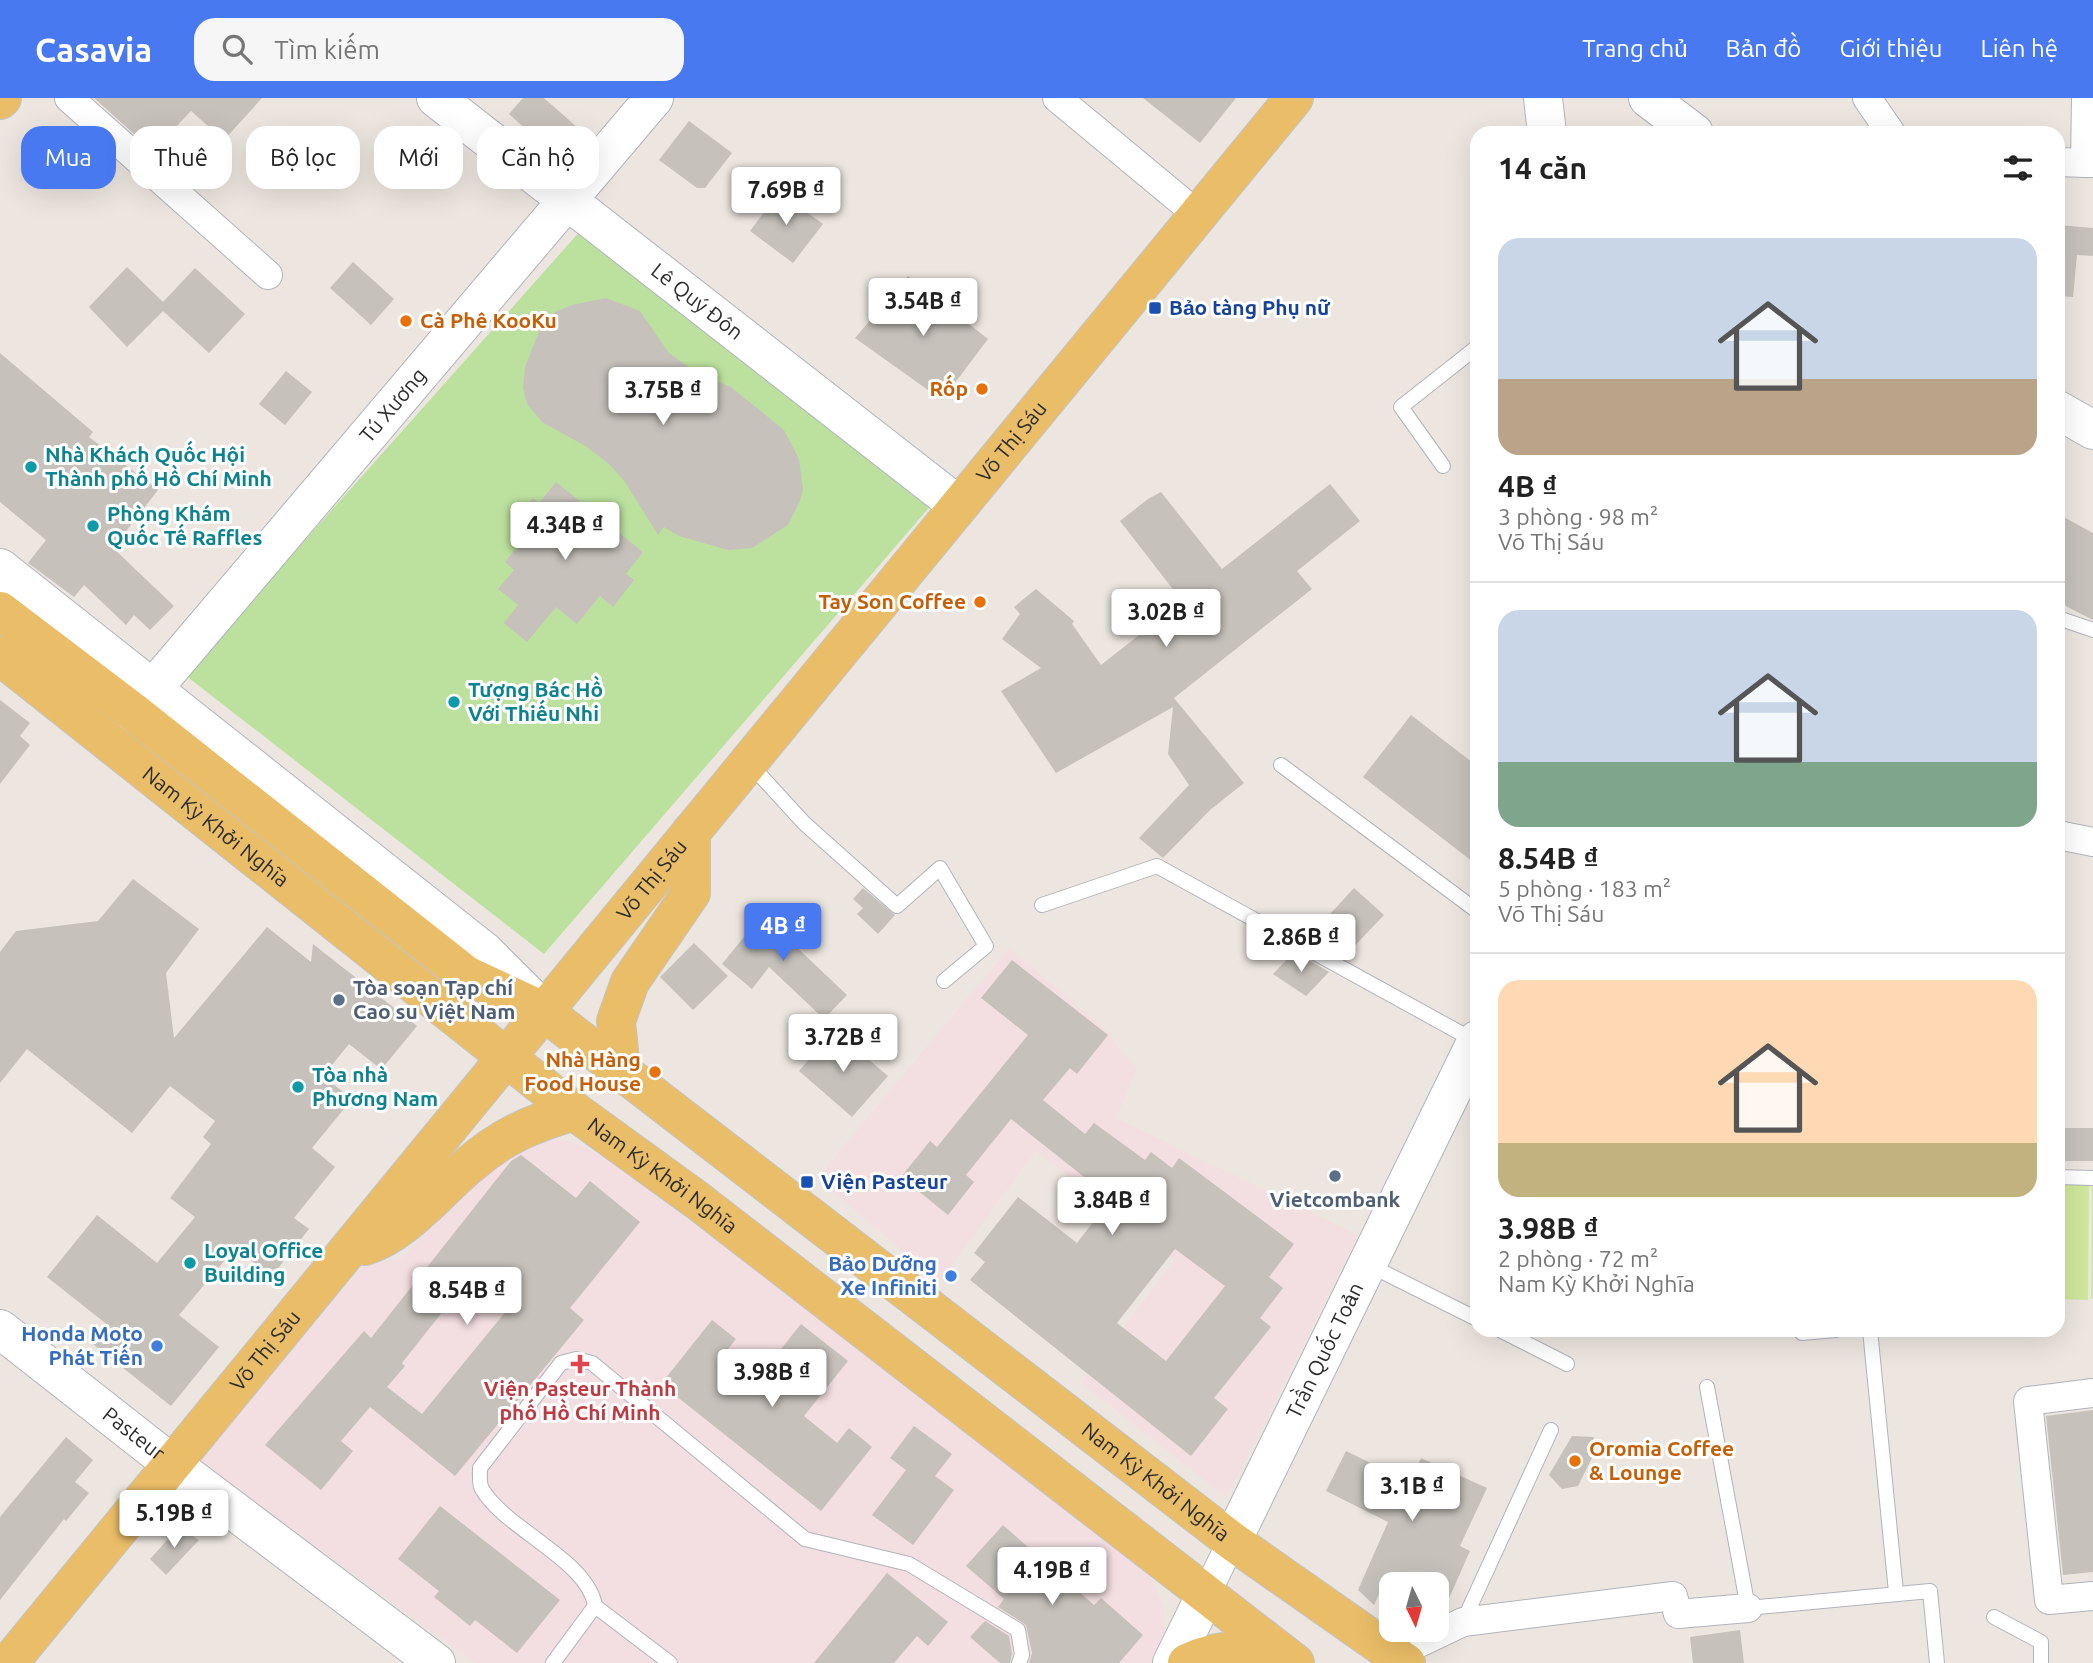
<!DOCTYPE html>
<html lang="vi">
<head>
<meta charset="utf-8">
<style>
	:root { --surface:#fff; --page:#f6f6f6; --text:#222; --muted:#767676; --line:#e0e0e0; --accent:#4979f1 }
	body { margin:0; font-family:Ubuntu,sans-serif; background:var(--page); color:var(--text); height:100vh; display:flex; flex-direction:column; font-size:26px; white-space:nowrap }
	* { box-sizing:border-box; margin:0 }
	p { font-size:23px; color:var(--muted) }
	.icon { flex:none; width:38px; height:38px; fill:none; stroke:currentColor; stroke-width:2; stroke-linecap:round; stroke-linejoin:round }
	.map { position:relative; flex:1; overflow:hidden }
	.sheet { position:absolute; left:1470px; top:28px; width:595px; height:1211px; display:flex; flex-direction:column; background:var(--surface); border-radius:21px; box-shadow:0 7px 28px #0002 }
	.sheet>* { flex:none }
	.guide { position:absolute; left:21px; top:28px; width:665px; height:63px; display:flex; gap:14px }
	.needle { width:46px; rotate:175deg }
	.tools { position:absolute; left:1379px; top:1474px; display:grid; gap:14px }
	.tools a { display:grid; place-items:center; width:70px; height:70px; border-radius:14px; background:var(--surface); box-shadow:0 7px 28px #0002; font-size:35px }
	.price { position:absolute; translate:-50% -60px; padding:0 16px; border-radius:7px; background:#fff; color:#222; font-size:23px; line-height:46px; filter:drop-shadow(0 2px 4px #0008) }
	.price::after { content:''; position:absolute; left:50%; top:42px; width:21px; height:16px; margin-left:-10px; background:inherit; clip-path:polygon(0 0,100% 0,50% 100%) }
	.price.on { background:var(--accent); color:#fff }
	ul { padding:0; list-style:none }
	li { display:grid; align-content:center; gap:14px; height:371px; padding:0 28px }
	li+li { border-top:2px solid var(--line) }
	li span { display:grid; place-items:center; height:217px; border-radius:21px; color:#555 }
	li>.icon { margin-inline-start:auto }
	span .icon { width:126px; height:126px; fill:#fffc; stroke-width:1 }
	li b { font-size:30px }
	h2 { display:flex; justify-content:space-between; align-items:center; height:84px; padding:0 28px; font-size:30px }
	.tag { padding:0 24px; border-radius:21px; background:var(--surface); box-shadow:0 7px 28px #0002; font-size:24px; line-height:63px }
	.tag.on { background:var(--accent); color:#fff }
	header { display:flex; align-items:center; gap:42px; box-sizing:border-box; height:98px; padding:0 35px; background:var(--accent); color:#fff }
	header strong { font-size:33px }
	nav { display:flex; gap:38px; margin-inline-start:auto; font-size:24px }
	.search { width:490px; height:63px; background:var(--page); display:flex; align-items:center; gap:18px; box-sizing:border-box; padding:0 24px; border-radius:21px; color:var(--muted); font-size:26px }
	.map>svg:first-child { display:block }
	.medical { fill:#f3dee1 }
	.green { fill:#bce19f }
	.pitch { fill:#cfe79c }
	.building { fill:#c6c1bb; fill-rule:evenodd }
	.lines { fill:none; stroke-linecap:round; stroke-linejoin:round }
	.lane-casing { stroke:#b0b3bc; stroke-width:16 }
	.street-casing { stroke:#b0b3bc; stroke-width:30 }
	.secondary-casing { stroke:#b0b3bc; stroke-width:40 }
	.primary-casing { stroke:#c4c4c4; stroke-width:40 }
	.lane { stroke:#fff; stroke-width:14 }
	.street { stroke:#fff; stroke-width:28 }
	.secondary { stroke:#fff; stroke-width:38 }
	.primary { stroke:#eabe68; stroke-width:38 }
	.transit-dot { fill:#1a4fb4; stroke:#fff; stroke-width:2.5 }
	.food-dot { fill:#e8710a; stroke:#fff; stroke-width:2.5 }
	.culture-dot { fill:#0f9aa8; stroke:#fff; stroke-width:2.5 }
	.service-dot { fill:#5c6f8a; stroke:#fff; stroke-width:2.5 }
	.shop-dot { fill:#3f7fe0; stroke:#fff; stroke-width:2.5 }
	.health-dot { fill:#e0444e; stroke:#fff; stroke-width:2.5 }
	.labels { text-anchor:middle; stroke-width:6; stroke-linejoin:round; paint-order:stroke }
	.street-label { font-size:21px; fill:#2c2c2c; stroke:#fff }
	.transit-label { font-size:21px; font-weight:bold; fill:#164399; stroke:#fff; text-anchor:start }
	.food-label { font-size:21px; font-weight:bold; fill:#c56008; stroke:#fff; text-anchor:end }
	.culture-label { font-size:21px; font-weight:bold; fill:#0d838f; stroke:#fff; text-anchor:start }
	.service-label { font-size:21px; font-weight:bold; fill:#4e5e75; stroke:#fff; text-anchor:start }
	.shop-label { font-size:21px; font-weight:bold; fill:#366cbe; stroke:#fff; text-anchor:end }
	.health-label { font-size:21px; font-weight:bold; fill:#be3a42; stroke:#fff }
</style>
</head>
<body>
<header>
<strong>Casavia</strong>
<div class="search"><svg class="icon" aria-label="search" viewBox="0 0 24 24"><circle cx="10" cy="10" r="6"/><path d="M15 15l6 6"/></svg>Tìm kiếm</div>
<nav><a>Trang chủ</a><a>Bản đồ</a><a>Giới thiệu</a><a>Liên hệ</a></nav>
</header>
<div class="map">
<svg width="2093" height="1565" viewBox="0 0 2093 1565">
	<rect width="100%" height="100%" fill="#ede6e0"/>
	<!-- medical -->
	<g class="medical">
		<path d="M 1009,850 L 1104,931 L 1137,971 L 1116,1020 L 1358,1137 L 1226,1399 L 1081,1285 L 1175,1162 L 1036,1053 L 939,1184 L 817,1080 Z"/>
		<path d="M 533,1038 L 572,1044 L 604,1059 L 1141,1461 L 1164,1507 L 1165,1541 L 1151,1565 L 475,1565 L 197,1362 L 361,1170 L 403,1159 L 508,1048 Z"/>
	</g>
	<!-- green -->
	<path class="green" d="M 582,131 L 933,405 L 544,856 L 185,577 Z"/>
	<!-- pitch -->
	<g class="pitch">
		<path d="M 2058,1084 L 2089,1084 L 2088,1202 L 2058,1201 Z"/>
		<path d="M 2092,1084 L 2093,1084 L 2093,1201 L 2091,1201 Z"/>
	</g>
	<!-- building -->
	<g class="building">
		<path d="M 94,0 L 262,0 L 224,42 L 191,13 L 153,53 Z"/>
		<path d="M 523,0 L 544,0 L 578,30 L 554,57 L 509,16 Z"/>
		<path d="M 1143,0 L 1236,0 L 1200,45 Z"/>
		<path d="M 689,23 L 732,55 L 705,90 L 697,90 L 659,62 Z"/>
		<path d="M 779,94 L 823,126 L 793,165 L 750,133 Z"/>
		<path d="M 2058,127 L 2093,130 L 2093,158 L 2077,157 L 2073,199 L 2058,198 Z"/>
		<path d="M 353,164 L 394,201 L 371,227 L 330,190 Z"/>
		<path d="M 127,169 L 163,204 L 195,170 L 245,216 L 209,255 L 163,213 L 127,249 L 89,209 Z"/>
		<path d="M 908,178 L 988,241 L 942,302 L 855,240 Z"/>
		<path d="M 606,200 L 640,213 L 669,255 L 698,276 L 731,289 L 784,332 L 799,361 L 803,391 L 800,403 L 788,427 L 752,450 L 728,452 L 679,438 L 664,429 L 658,437 L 625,384 L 609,366 L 587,349 L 542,324 L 527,306 L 523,290 L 525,269 L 541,228 L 555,214 L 572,207 Z"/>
		<path d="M 0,255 L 93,334 L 89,339 L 158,392 L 113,450 L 174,508 L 150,532 L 134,517 L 126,527 L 84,487 L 74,499 L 28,465 L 46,442 L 0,404 Z"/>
		<path d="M 286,273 L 312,294 L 285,327 L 259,306 Z"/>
		<path d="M 556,384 L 643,454 L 626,476 L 634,482 L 613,509 L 600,498 L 577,526 L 556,509 L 527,544 L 504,525 L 518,507 L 498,491 L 514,472 L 505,464 L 528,436 L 513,424 L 533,400 L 539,405 Z"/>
		<path d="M 1330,386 L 1360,423 L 1297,473 L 1312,491 L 1174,600 L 1244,685 L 1210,712 L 1163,760 L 1139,740 L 1189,687 L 1168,656 L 1173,609 L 1056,675 L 1001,593 L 1041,570 L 1002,541 L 1020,516 L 1014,509 L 1036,491 L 1074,523 L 1072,526 L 1101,567 L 1182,503 L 1120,423 L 1148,401 L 1161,394 L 1222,471 Z"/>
		<path d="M 2058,416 L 2093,435 L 2093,522 L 2058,504 Z"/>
		<path d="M 0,602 L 30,625 L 20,638 L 30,647 L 0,686 Z"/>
		<path d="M 1411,617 L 1477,668 L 1477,767 L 1363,679 Z"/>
		<path d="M 133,781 L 199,831 L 166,875 L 174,940 L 267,829 L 311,864 L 313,846 L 417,928 L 381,972 L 382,963 L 377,968 L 349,946 L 323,978 L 352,1001 L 312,1050 L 335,1069 L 294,1120 L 309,1131 L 272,1178 L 235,1150 L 179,1217 L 219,1249 L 171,1308 L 94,1247 L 109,1228 L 47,1179 L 97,1117 L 157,1165 L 195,1119 L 170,1100 L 211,1046 L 203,1039 L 215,1023 L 170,988 L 132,1035 L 27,951 L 0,985 L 0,854 L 16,833 L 98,823 Z"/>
		<path d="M 863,790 L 895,817 L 878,836 L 857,816 L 863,810 L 853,801 Z"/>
		<path d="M 1354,790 L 1384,817 L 1343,860 L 1308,840 Z"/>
		<path d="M 769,808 L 799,832 L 790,843 L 847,897 L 824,921 L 769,869 L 752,891 L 722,866 Z"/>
		<path d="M 694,845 L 728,878 L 693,912 L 660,879 Z"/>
		<path d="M 1294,854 L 1329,874 L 1306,898 L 1273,876 Z"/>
		<path d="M 1012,862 L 1108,937 L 1077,976 L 1070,970 L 1043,1002 L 1085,1036 L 1094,1025 L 1145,1062 L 1151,1054 L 1172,1070 L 1179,1060 L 1294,1146 L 1269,1179 L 1283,1190 L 1260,1220 L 1271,1229 L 1214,1300 L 1228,1311 L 1191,1358 L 970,1182 L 985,1164 L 974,1155 L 1018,1099 L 1077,1145 L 1110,1102 L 1096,1092 L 1098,1090 L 1011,1021 L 966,1077 L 974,1084 L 948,1117 L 901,1079 L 930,1043 L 937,1049 L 1028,937 L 981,900 ZM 1175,1151 L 1225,1188 L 1166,1263 L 1117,1225 Z"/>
		<path d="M 834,932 L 888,978 L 852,1019 L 799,973 Z"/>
		<rect x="2058" y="1030" width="35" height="33"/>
		<path d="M 521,1057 L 576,1100 L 590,1083 L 640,1124 L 570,1210 L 584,1222 L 455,1378 L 370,1309 L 341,1343 L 353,1353 L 321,1392 L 265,1347 L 364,1233 L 371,1240 L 511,1063 ZM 477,1170 L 516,1201 L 422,1316 L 387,1289 L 405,1268 L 402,1265 Z"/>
		<path d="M 712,1222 L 736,1241 L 725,1255 L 757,1281 L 801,1226 L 848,1263 L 804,1318 L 837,1345 L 849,1330 L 872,1349 L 821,1413 L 661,1286 Z"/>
		<path d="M 2093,1312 L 2093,1474 L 2063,1477 L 2046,1318 Z"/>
		<path d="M 914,1328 L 952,1356 L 935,1378 L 954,1392 L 913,1447 L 872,1417 L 906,1372 L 890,1360 Z"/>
		<path d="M 1572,1338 L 1594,1339 L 1592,1360 L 1578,1388 L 1562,1391 L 1549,1377 Z"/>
		<path d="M 66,1339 L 93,1362 L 75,1384 L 89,1395 L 66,1423 L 64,1421 L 0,1502 L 0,1419 Z"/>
		<path d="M 1346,1353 L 1410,1384 L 1421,1360 L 1487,1390 L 1460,1448 L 1470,1453 L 1442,1516 L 1437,1518 L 1437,1486 L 1391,1486 L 1391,1496 L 1381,1492 L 1374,1507 L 1358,1492 L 1388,1424 L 1326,1393 Z"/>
		<path d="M 440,1408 L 560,1502 L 517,1555 L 475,1522 L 470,1528 L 434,1499 L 439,1493 L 398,1461 Z"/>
		<path d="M 1003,1427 L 1094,1507 L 1101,1500 L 1143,1537 L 1119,1565 L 1029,1565 L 1032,1555 L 1026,1527 L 998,1509 L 1004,1501 L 966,1468 Z"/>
		<path d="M 179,1429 L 199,1442 L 166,1477 L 150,1461 Z"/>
		<path d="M 887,1475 L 948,1524 L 928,1548 L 917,1538 L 894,1565 L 814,1565 Z"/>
		<path d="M 985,1523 L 1009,1538 L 1012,1556 L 1010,1565 L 1000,1565 L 970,1539 Z"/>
		<path d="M 1740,1532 L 1744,1565 L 1693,1565 L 1690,1539 Z"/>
	</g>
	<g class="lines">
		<defs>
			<g id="lane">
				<path d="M 1443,368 L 1401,309 L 1477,249"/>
				<path d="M 2058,520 L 2093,532"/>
				<path d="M 749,665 L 804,725 L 897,808 L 940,770 L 986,848 L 944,883"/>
				<path d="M 1281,667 L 1477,813"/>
				<path d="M 1042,807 L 1157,768 L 1475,943"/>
				<path d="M 2058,1079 L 2093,1080"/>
				<path d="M 1369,1167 L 1477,1221"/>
				<path d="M 1500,1232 L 1567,1266"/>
				<path d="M 1870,1232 L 1896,1494"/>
				<path d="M 1802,1235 L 1836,1232"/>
				<path d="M 1707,1289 L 1748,1510 L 1930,1493 L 1937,1565"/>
				<path d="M 595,1508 L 670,1565"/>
				<path d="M 1994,1519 L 2041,1544 L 2041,1565"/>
				<path d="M 1463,1524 L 1551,1332"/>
				<path d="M 553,1565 L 595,1508 C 588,1462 505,1431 482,1391 C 479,1386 480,1376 480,1370 L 561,1265 L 576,1261 L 592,1265 L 805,1441 L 909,1466 L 1018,1532 L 1022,1557 L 1019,1565"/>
			</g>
			<g id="street">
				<path d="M 69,0 L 268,177"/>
				<path d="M 1057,0 L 1198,117"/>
				<path d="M 1867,0 L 1891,35"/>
				<path d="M 2086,0 L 2085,65 L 2093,65"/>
				<path d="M 2058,64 L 2085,65"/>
				<path d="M 2058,737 L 2093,744"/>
				<path d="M 2093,1295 L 2028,1303 L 2049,1502 L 2093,1498"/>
				<path d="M 1206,1496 L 1232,1443"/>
				<path d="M 1396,1556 L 1463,1524 L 1673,1498 L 1678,1516 L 1748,1510"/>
			</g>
			<g id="secondary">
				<path id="s1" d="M 436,0 L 959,408"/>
				<path d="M 1543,0 L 1547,35"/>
				<path d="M 1648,0 L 1694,35"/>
				<path d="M 2058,312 L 2093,332"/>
				<path d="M 0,470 L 485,854 L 542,911"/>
				<path id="s2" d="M 133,614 L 654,0"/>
				<path id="s3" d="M 0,1231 L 172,1366 L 436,1565"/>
				<path id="s4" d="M 1232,1443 L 1477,942"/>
				<path d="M 1172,1565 L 1206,1496"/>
			</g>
			<g id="primary">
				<path d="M 0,2 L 2,0"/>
				<path id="s5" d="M 0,513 L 133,614 L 466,877 L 543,913 L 1232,1443 L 1406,1565"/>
				<path id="s6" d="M 0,558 L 574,1013 L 698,1103 L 1295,1565"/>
				<path d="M 621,972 L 616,923 L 630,884 L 691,795 L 691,734"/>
				<path d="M 365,1148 C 405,1135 437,1094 468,1068 C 502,1038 531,1026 574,1013"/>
				<path id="s7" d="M 9,1565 L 1294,0"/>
				<path d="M 1187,1565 C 1219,1550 1250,1548 1283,1561"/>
			</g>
		</defs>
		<!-- lane casing -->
		<use href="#lane" class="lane-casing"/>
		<!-- street casing -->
		<use href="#street" class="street-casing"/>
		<!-- secondary casing -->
		<use href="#secondary" class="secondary-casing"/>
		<!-- primary casing -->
		<use href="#primary" class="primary-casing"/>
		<!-- lane -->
		<use href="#lane" class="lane"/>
		<!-- street -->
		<use href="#street" class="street"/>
		<!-- secondary -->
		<use href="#secondary" class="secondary"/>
		<!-- primary -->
		<use href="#primary" class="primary"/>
	</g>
	<!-- markers -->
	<g class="transit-dot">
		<rect x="1148" y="203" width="14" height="14" rx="3.5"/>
		<rect x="800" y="1077" width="14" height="14" rx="3.5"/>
	</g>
	<g class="food-dot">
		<circle cx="406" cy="223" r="7"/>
		<circle cx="982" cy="291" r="7"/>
		<circle cx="980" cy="504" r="7"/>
		<circle cx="655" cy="974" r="7"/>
		<circle cx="1575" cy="1363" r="7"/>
	</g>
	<g class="culture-dot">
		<circle cx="31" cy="369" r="7"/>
		<circle cx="93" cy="428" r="7"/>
		<circle cx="454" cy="604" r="7"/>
		<circle cx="298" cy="989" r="7"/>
		<circle cx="190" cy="1165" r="7"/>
	</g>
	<g class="service-dot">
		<circle cx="339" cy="902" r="7"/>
		<circle cx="1335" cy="1078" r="7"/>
	</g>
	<g class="shop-dot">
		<circle cx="951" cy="1178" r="7"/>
		<circle cx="157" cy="1248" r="7"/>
	</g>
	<path class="health-dot" d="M576.5 1255.5h7v7h7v7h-7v7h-7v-7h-7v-7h7z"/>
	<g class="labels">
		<!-- street labels -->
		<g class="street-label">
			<text dy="7" stroke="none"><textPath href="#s1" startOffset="331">Lê Quý Đôn</textPath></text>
			<text dy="7" stroke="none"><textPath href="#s2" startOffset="402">Tú Xương</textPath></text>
			<text dy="7" stroke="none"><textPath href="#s7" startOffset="1580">Võ Thị Sáu</textPath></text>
			<text dy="7" stroke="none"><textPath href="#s6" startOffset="275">Nam Kỳ Khởi Nghĩa</textPath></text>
			<text dy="7" stroke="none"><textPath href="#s7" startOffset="1013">Võ Thị Sáu</textPath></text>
			<text dy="7" stroke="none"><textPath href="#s6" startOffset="842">Nam Kỳ Khởi Nghĩa</textPath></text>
			<text dy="7" stroke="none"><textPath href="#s7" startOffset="404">Võ Thị Sáu</textPath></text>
			<text dy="7" stroke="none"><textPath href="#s4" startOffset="212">Trần Quốc Toản</textPath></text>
			<text dy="7" stroke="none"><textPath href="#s3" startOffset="170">Pasteur</textPath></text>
			<text dy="7" stroke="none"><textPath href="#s5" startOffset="1449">Nam Kỳ Khởi Nghĩa</textPath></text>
		</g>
		<!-- transit labels -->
		<g class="transit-label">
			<text x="1169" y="217">Bảo tàng Phụ nữ</text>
			<text x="821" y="1091">Viện Pasteur</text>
		</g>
		<!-- food labels -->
		<g class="food-label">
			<text x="420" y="230" text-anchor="start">Cà Phê KooKu</text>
			<text x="968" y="298">Rốp</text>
			<text x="966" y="511">Tay Son Coffee</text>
			<text x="641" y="969">Nhà Hàng<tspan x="641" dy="24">Food House</tspan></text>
			<text x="1589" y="1358" text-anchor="start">Oromia Coffee<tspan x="1589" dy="24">&amp; Lounge</tspan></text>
		</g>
		<!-- culture labels -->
		<g class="culture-label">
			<text x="45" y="364">Nhà Khách Quốc Hội<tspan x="45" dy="24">Thành phố Hồ Chí Minh</tspan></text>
			<text x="107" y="423">Phòng Khám<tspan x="107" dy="24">Quốc Tế Raffles</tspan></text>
			<text x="468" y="599">Tượng Bác Hồ<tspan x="468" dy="24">Với Thiếu Nhi</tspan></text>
			<text x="312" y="984">Tòa nhà<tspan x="312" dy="24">Phương Nam</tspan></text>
			<text x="204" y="1160">Loyal Office<tspan x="204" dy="24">Building</tspan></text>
		</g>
		<!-- service labels -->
		<g class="service-label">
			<text x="353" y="897">Tòa soạn Tạp chí<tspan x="353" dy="24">Cao su Việt Nam</tspan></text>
			<text x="1335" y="1109" text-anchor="middle">Vietcombank</text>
		</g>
		<!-- shop labels -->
		<g class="shop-label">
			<text x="937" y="1173">Bảo Dưỡng<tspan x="937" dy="24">Xe Infiniti</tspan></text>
			<text x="143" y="1243">Honda Moto<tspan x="143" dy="24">Phát Tiến</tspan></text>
		</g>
		<!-- health labels -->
		<g class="health-label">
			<text x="580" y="1298">Viện Pasteur Thành<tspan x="580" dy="24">phố Hồ Chí Minh</tspan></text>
		</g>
	</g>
</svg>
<div class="tools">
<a><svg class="needle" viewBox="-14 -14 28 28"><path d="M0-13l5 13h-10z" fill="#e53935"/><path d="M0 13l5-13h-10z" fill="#767676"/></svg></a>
</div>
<b class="price" style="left:786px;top:129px">7.69B ₫</b>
<b class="price" style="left:923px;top:240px">3.54B ₫</b>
<b class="price" style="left:663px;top:329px">3.75B ₫</b>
<b class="price" style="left:565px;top:464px">4.34B ₫</b>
<b class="price" style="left:1166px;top:551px">3.02B ₫</b>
<b class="price on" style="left:783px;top:865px">4B ₫</b>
<b class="price" style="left:1301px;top:876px">2.86B ₫</b>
<b class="price" style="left:843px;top:976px">3.72B ₫</b>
<b class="price" style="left:1112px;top:1139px">3.84B ₫</b>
<b class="price" style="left:467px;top:1229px">8.54B ₫</b>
<b class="price" style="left:772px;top:1311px">3.98B ₫</b>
<b class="price" style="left:1412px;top:1425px">3.1B ₫</b>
<b class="price" style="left:174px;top:1452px">5.19B ₫</b>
<b class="price" style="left:1052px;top:1509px">4.19B ₫</b>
<div class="guide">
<a class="tag on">Mua</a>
<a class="tag">Thuê</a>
<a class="tag">Bộ lọc</a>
<a class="tag">Mới</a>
<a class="tag">Căn hộ</a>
</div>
<section class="sheet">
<h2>14 căn<svg class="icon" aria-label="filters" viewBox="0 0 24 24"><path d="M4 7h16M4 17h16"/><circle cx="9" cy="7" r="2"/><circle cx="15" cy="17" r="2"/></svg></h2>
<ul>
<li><span style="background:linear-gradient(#c9d6e8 65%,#b9a48a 0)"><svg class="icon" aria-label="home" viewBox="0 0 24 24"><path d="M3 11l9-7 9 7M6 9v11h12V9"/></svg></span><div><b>4B ₫</b><p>3 phòng · 98 m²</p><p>Võ Thị Sáu</p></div></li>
<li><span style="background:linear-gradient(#c9d6e8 70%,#7fa58c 0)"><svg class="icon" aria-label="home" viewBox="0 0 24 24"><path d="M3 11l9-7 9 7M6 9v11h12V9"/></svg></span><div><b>8.54B ₫</b><p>5 phòng · 183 m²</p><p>Võ Thị Sáu</p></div></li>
<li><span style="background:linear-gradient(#ffd9b3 75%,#c2b280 0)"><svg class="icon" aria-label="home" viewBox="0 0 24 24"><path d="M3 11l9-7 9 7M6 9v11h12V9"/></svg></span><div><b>3.98B ₫</b><p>2 phòng · 72 m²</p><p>Nam Kỳ Khởi Nghĩa</p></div></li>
</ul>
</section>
</div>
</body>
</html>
